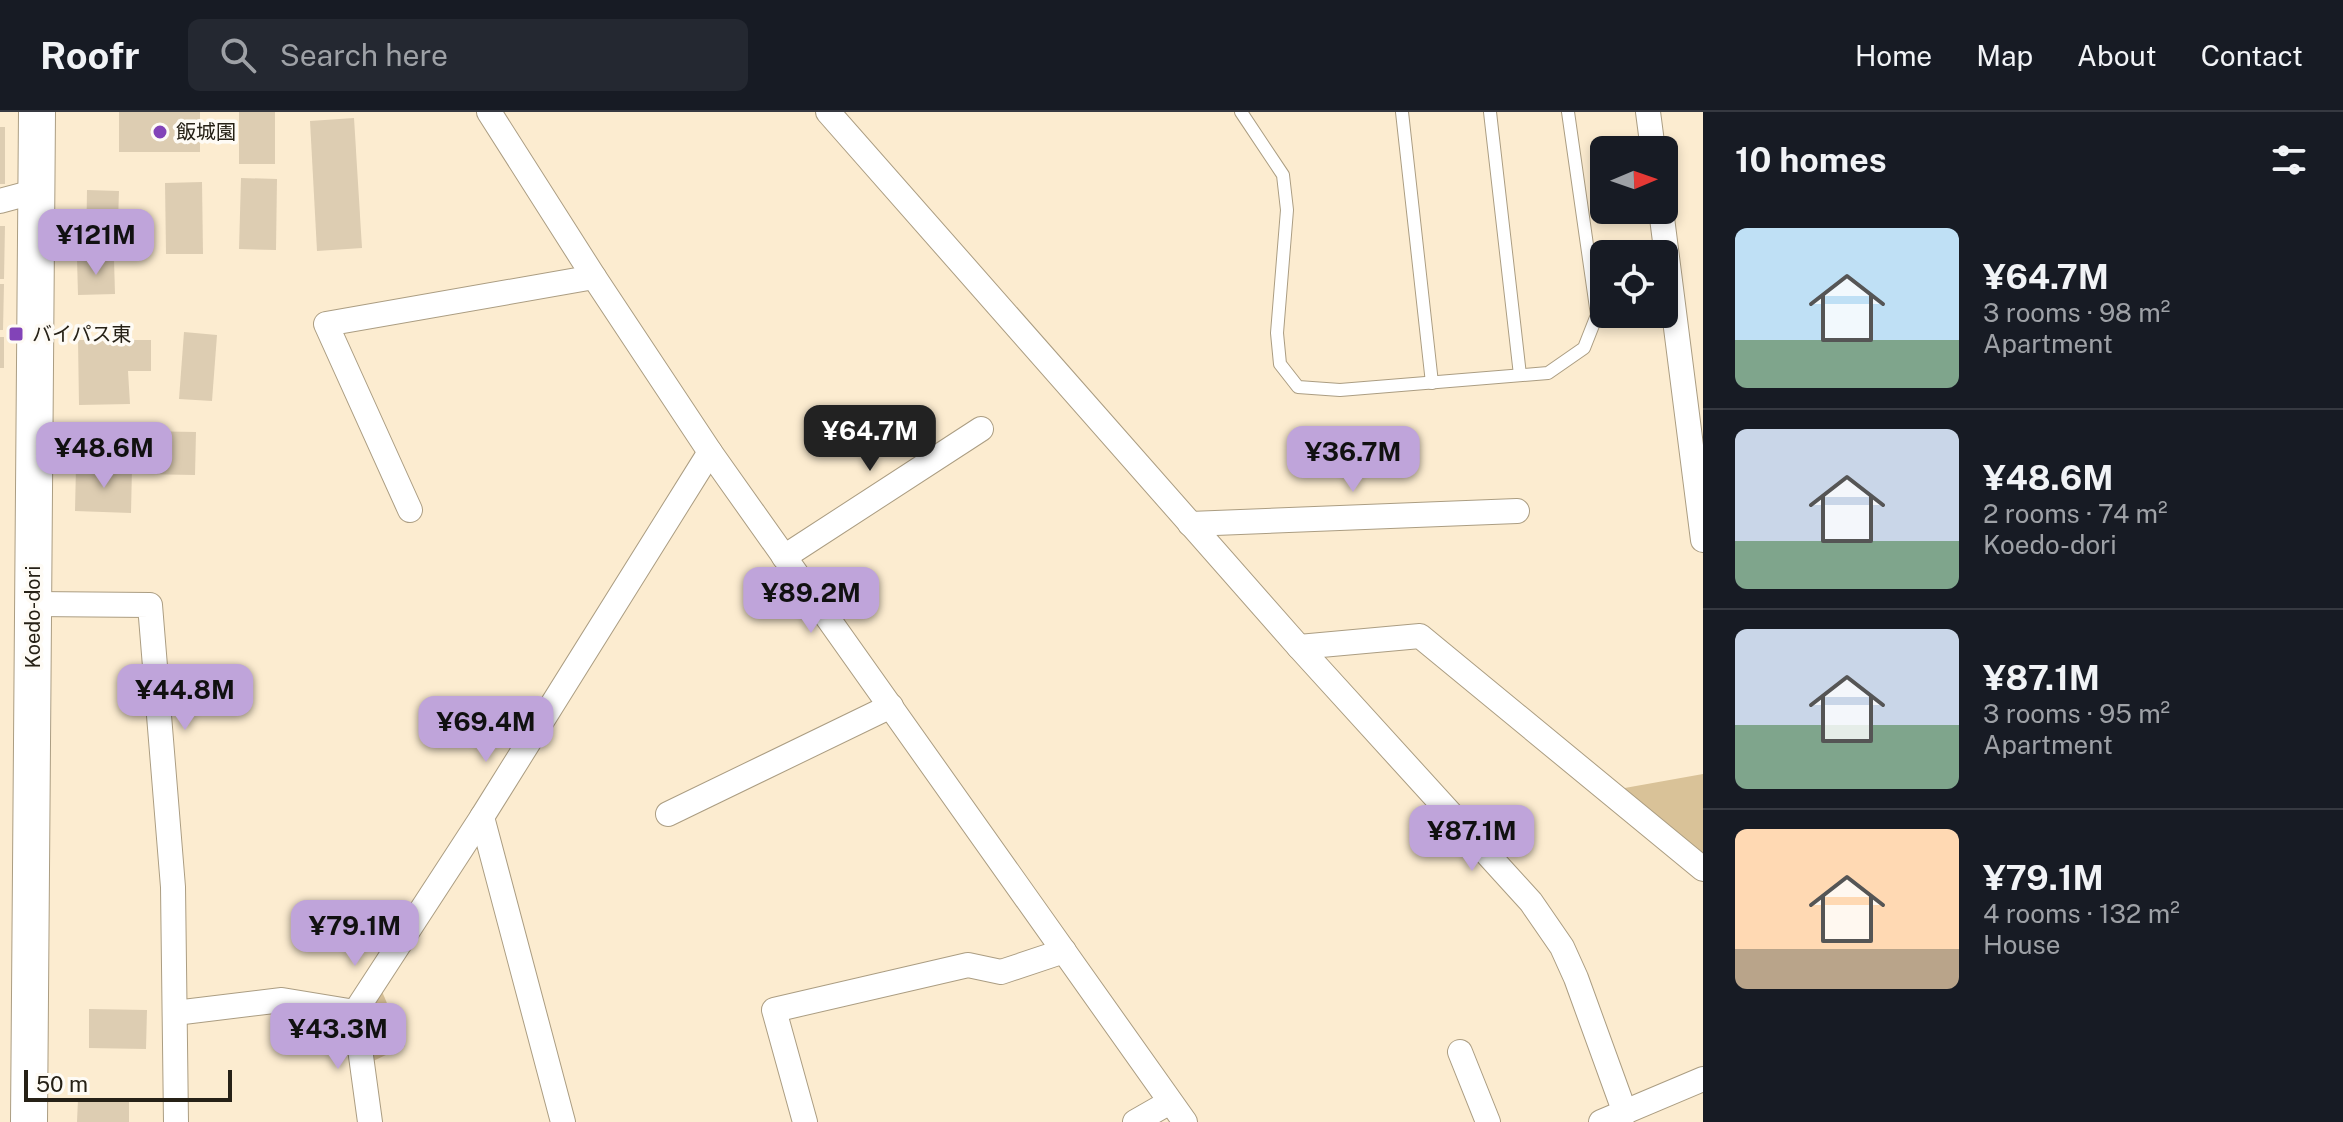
<!DOCTYPE html>
<html lang="en">
<head>
<meta charset="utf-8">
<style>
	:root { --surface:#171b24; --page:#242831; --text:#f1f3f6; --muted:#9ea1a6; --line:#363941; --accent:#bfa4da }
	body { margin:0; font-family:"Public Sans","Noto Sans JP",sans-serif; background:var(--page); color:var(--text); height:100vh; display:flex; flex-direction:column; font-size:30px; white-space:nowrap }
	* { box-sizing:border-box; margin:0 }
	p { font-size:26px; color:var(--muted) }
	.icon { flex:none; width:44px; height:44px; fill:none; stroke:currentColor; stroke-width:2; stroke-linecap:round; stroke-linejoin:round }
	.map { position:relative; flex:1; overflow:hidden }
	.panel { display:flex; flex-direction:column; background:var(--surface); width:640px }
	.panel>* { flex:none }
	.needle { width:52px; rotate:88deg }
	.controls { position:absolute; left:1590px; top:24px; display:grid; gap:16px }
	.controls a { display:grid; place-items:center; width:88px; height:88px; border-radius:12px; background:var(--surface); box-shadow:0 4px 12px #0003; font-size:40px }
	.scale { position:absolute; left:24px; bottom:20px; width:208px; box-sizing:border-box; padding-left:8px; border:4px solid #262116; border-top:0; font-size:22px; line-height:28px; white-space:nowrap; color:#262116; -webkit-text-stroke:6px #fefbf5; paint-order:stroke }
	.price { position:absolute; translate:-50% -68px; padding:0 18px; border-radius:16px; background:var(--accent); color:#111; font-size:26px; line-height:52px; filter:drop-shadow(0 2px 4px #0008) }
	.price::after { content:''; position:absolute; left:50%; top:48px; width:24px; height:18px; margin-left:-12px; background:inherit; clip-path:polygon(0 0,100% 0,50% 100%) }
	.price.current { background:#222; color:#fff }
	ul { padding:0; list-style:none }
	li { display:flex; align-items:center; gap:24px; height:200px; padding:0 32px }
	li+li { border-top:2px solid var(--line) }
	li span { display:grid; place-items:center; flex:none; width:224px; height:160px; border-radius:12px; color:#555 }
	li>.icon { margin-inline-start:auto }
	span .icon { width:96px; height:96px; fill:#fffc; stroke-width:1 }
	li b { font-size:34px }
	h2 { display:flex; justify-content:space-between; align-items:center; height:96px; padding:0 32px; font-size:34px }
	header { display:flex; align-items:center; gap:48px; box-sizing:border-box; height:112px; padding:0 40px; background:var(--surface); border-bottom:2px solid var(--line) }
	header strong { font-size:38px }
	nav { display:flex; gap:44px; margin-inline-start:auto; font-size:28px }
	.search { width:560px; height:72px; background:var(--page); display:flex; align-items:center; gap:20px; box-sizing:border-box; padding:0 28px; border-radius:12px; color:var(--muted); font-size:30px }
	main { display:flex; flex:1; min-height:0 }
	.map>svg:first-child { display:block }
	.green { fill:#d9c298 }
	.building { fill:#ddcdb2 }
	.lines { fill:none; stroke-linecap:round; stroke-linejoin:round }
	.lane-casing { stroke:#ab9d82; stroke-width:14 }
	.street-casing { stroke:#ab9d82; stroke-width:26 }
	.secondary-casing { stroke:#ab9d82; stroke-width:38 }
	.lane { stroke:#fff; stroke-width:12 }
	.street { stroke:#fff; stroke-width:24 }
	.secondary { stroke:#fff; stroke-width:36 }
	.poi-dot { fill:#8243b8; stroke:#fefbf5; stroke-width:3 }
	.labels { text-anchor:middle; stroke-width:7; stroke-linejoin:round; paint-order:stroke }
	.poi-label { font-size:20px; fill:#262116; stroke:#fefbf5; text-anchor:start }
	.street-label { font-size:20px; fill:#262116; stroke:#fefbf5 }
</style>
</head>
<body>
<header>
<strong>Roofr</strong>
<div class="search"><svg class="icon" aria-label="search" viewBox="0 0 24 24"><circle cx="10" cy="10" r="6"/><path d="M15 15l6 6"/></svg>Search here</div>
<nav><a>Home</a><a>Map</a><a>About</a><a>Contact</a></nav>
</header>
<main>
<div class="map">
<svg width="1703" height="1010" viewBox="0 0 1703 1010">
	<rect width="100%" height="100%" fill="#fcecd0"/>
	<!-- green -->
	<g class="green">
		<path d="M 1703,662 L 1703,757 L 1608,679 Z"/>
		<path d="M 381,877 L 405,934 L 371,950 L 365,910 Z"/>
	</g>
	<!-- building -->
	<g class="building">
		<rect x="119" y="0" width="81" height="40"/>
		<rect x="239" y="0" width="36" height="52"/>
		<path d="M 354,6 L 362,136 L 317,139 L 310,9 Z"/>
		<rect x="0" y="15" width="5" height="57"/>
		<path d="M 241,66 L 277,67 L 276,138 L 239,137 Z"/>
		<path d="M 202,70 L 203,142 L 166,142 L 165,71 Z"/>
		<path d="M 87,78 L 119,79 L 117,140 L 86,139 Z"/>
		<path d="M 0,114 L 5,114 L 4,167 L 0,167 Z"/>
		<path d="M 77,147 L 114,147 L 115,182 L 78,183 Z"/>
		<path d="M 0,172 L 4,172 L 3,218 L 0,218 Z"/>
		<path d="M 184,220 L 217,223 L 212,289 L 179,287 Z"/>
		<rect x="0" y="225" width="4" height="31"/>
		<path d="M 78,228 L 151,228 L 151,259 L 128,259 L 130,292 L 79,293 Z"/>
		<path d="M 139,319 L 196,320 L 195,363 L 138,362 Z"/>
		<path d="M 76,354 L 132,356 L 131,401 L 75,399 Z"/>
		<path d="M 89,897 L 147,898 L 146,937 L 89,936 Z"/>
		<path d="M 78,987 L 129,988 L 129,1010 L 77,1010 Z"/>
	</g>
	<g class="lines">
		<defs>
			<g id="lane">
				<path d="M 1241,0 L 1283,63 L 1287,98 L 1277,221 L 1280,252 L 1298,275 L 1340,278 L 1548,261 L 1584,236 L 1597,203 L 1568,0"/>
				<path d="M 1402,0 L 1432,271"/>
				<path d="M 1490,0 L 1520,263"/>
			</g>
			<g id="street">
				<path d="M 489,0 L 594,165 L 710,340 L 1185,1010"/>
				<path d="M 828,0 L 1299,535 L 1531,790 L 1562,835 L 1576,866 L 1625,1001"/>
				<path d="M 1648,0 L 1653,38"/>
				<path d="M 0,89 L 37,79"/>
				<path d="M 1661,98 L 1703,428"/>
				<path d="M 410,398 L 326,212 L 594,165"/>
				<path d="M 1190,412 L 1517,399"/>
				<path d="M 784,445 L 981,317"/>
				<path d="M 34,492 L 150,493 L 173,775 L 176,1010"/>
				<path d="M 1299,535 L 1420,524 L 1703,757"/>
				<path d="M 668,702 L 891,594"/>
				<path d="M 355,900 L 370,1010"/>
				<path d="M 175,901 L 282,888 L 355,900 L 482,705"/>
				<path d="M 1460,940 L 1488,1010"/>
				<path d="M 563,1010 L 482,705 L 710,340"/>
				<path d="M 805,1010 L 774,898 L 968,853 L 1001,860 L 1064,839"/>
				<path d="M 1135,1010 L 1170,990"/>
				<path d="M 1601,1010 L 1703,967"/>
			</g>
			<path id="secondary" d="M 29,1010 L 37,0"/>
		</defs>
		<!-- lane casing -->
		<use href="#lane" class="lane-casing"/>
		<!-- street casing -->
		<use href="#street" class="street-casing"/>
		<!-- secondary casing -->
		<use href="#secondary" class="secondary-casing"/>
		<!-- lane -->
		<use href="#lane" class="lane"/>
		<!-- street -->
		<use href="#street" class="street"/>
		<!-- secondary -->
		<use href="#secondary" class="secondary"/>
	</g>
	<!-- markers -->
	<g class="poi-dot">
		<circle cx="160" cy="20" r="8"/>
		<rect x="8" y="214" width="16" height="16" rx="4"/>
	</g>
	<g class="labels">
		<!-- poi labels -->
		<g class="poi-label">
			<text x="176" y="27">飯城園</text>
			<text x="32" y="229">バイパス東</text>
		</g>
		<!-- street labels -->
		<g class="street-label">
			<text transform="translate(33 505) rotate(-90)" y="7">Koedo-dori</text>
		</g>
	</g>
</svg>
<div class="controls">
<a><svg class="needle" viewBox="-14 -14 28 28"><path d="M0-13l5 13h-10z" fill="#e53935"/><path d="M0 13l5-13h-10z" fill="#9ea1a6"/></svg></a>
<a><svg class="icon" aria-label="locate" viewBox="0 0 24 24"><circle cx="12" cy="12" r="6"/><path d="M12 2v4M12 18v4M2 12h4M18 12h4"/></svg></a>
</div>
<div class="scale">50 m</div>
<b class="price" style="left:96px;top:165px">¥121M</b>
<b class="price current" style="left:870px;top:361px">¥64.7M</b>
<b class="price" style="left:104px;top:378px">¥48.6M</b>
<b class="price" style="left:1353px;top:382px">¥36.7M</b>
<b class="price" style="left:811px;top:523px">¥89.2M</b>
<b class="price" style="left:185px;top:620px">¥44.8M</b>
<b class="price" style="left:486px;top:652px">¥69.4M</b>
<b class="price" style="left:1472px;top:761px">¥87.1M</b>
<b class="price" style="left:355px;top:856px">¥79.1M</b>
<b class="price" style="left:338px;top:959px">¥43.3M</b>
</div>
<section class="panel">
<h2>10 homes<svg class="icon" aria-label="filters" viewBox="0 0 24 24"><path d="M4 7h16M4 17h16"/><circle cx="9" cy="7" r="2"/><circle cx="15" cy="17" r="2"/></svg></h2>
<ul>
<li><span style="background:linear-gradient(#bfe0f5 70%,#7fa58c 0)"><svg class="icon" aria-label="home" viewBox="0 0 24 24"><path d="M3 11l9-7 9 7M6 9v11h12V9"/></svg></span><div><b>¥64.7M</b><p>3 rooms · 98 m²</p><p>Apartment</p></div></li>
<li><span style="background:linear-gradient(#c9d6e8 70%,#7fa58c 0)"><svg class="icon" aria-label="home" viewBox="0 0 24 24"><path d="M3 11l9-7 9 7M6 9v11h12V9"/></svg></span><div><b>¥48.6M</b><p>2 rooms · 74 m²</p><p>Koedo-dori</p></div></li>
<li><span style="background:linear-gradient(#c9d6e8 60%,#7fa58c 0)"><svg class="icon" aria-label="home" viewBox="0 0 24 24"><path d="M3 11l9-7 9 7M6 9v11h12V9"/></svg></span><div><b>¥87.1M</b><p>3 rooms · 95 m²</p><p>Apartment</p></div></li>
<li><span style="background:linear-gradient(#ffd9b3 75%,#b9a48a 0)"><svg class="icon" aria-label="home" viewBox="0 0 24 24"><path d="M3 11l9-7 9 7M6 9v11h12V9"/></svg></span><div><b>¥79.1M</b><p>4 rooms · 132 m²</p><p>House</p></div></li>
</ul>
</section>
</main>
</body>
</html>
